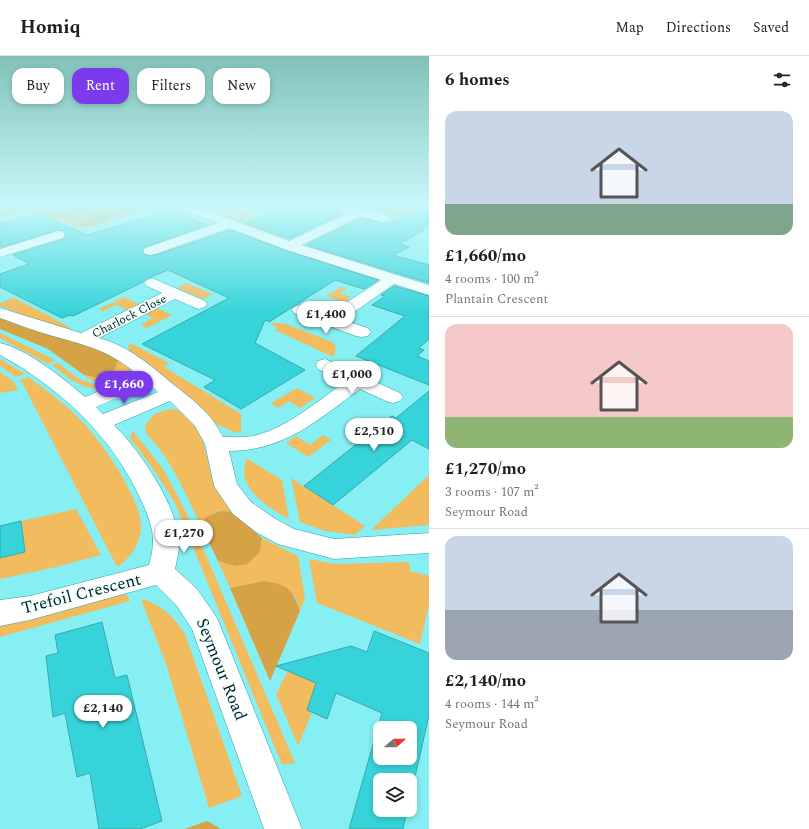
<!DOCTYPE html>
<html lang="en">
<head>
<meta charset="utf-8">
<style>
	:root { --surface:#fff; --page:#f2f2f2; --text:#202124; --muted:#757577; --line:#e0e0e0; --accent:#7c3aed }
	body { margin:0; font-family:Spectral,serif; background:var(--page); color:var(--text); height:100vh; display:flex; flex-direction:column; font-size:15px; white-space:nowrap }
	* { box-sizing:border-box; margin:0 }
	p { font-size:13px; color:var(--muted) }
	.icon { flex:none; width:22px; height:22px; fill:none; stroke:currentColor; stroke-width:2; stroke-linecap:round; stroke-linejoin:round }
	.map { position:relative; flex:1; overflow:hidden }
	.sheet { display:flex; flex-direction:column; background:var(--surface); width:380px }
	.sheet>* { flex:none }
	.top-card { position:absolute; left:12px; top:12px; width:357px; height:36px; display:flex; gap:8px }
	.needle { width:26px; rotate:70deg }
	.tools { position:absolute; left:373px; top:665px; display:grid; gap:8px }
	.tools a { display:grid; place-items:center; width:44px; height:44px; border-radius:8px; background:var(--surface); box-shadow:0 2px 6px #0003; font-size:20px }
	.price { position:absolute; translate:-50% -34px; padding:0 9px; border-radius:14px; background:#fff; color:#222; font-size:13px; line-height:26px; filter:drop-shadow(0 1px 2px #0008) }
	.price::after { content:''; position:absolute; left:50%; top:24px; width:12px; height:9px; margin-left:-6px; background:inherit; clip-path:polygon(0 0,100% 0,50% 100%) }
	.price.current { background:var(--accent); color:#fff }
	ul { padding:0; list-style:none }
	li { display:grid; align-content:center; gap:8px; height:212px; padding:0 16px }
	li+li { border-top:1px solid var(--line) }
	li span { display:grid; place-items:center; height:124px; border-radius:12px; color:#555 }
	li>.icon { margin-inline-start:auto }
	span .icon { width:72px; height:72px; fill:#fffc; stroke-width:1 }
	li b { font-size:17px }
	h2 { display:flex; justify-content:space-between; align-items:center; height:48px; padding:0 16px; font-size:17px }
	.tag { padding:0 14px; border-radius:12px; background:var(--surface); box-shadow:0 2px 6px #0003; font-size:14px; line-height:36px }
	.tag.current { background:var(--accent); color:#fff }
	header { display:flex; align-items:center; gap:24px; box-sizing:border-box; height:56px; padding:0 20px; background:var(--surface); border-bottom:1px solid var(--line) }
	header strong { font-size:19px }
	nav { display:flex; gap:22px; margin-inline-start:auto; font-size:14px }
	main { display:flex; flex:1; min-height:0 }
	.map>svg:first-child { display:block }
	.green { fill:#f2bc5e }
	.forest { fill:#d6a246 }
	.building { fill:#36d4da; stroke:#39a8ad; fill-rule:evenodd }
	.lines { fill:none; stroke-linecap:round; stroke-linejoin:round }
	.minor-casing { stroke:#2d9fa4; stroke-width:1 }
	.minor { fill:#fff; fill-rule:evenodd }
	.labels { text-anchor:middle; stroke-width:3; stroke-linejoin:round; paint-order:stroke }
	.far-street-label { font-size:12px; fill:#012426; stroke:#f4fefe }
	.near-street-label { font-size:17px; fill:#012426; stroke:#f4fefe }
</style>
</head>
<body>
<header>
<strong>Homiq</strong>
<nav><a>Map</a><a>Directions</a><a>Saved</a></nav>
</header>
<main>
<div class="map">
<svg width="429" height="773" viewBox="0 0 429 773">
	<rect width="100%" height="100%" fill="#85eff3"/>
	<!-- green -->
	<g class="green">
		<path d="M 150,149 L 159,149 L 88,172 L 75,171 L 62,165 L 59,166 L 39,157 C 43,158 47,160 51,160 C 66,161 76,156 93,159 L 84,164 L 106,165 L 109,162 L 150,152 Z"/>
		<path d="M 190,149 L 198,149 L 294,181 L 279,181 Z"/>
		<path d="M 244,149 L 268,149 L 249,157 L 264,162 L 281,174 L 213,152 Z"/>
		<path d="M 186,227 L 212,238 L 203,243 L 177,232 Z"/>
		<path d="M 341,231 L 346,233 L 340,237 L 351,241 L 344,246 L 326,240 Z"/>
		<path d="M 124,241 L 139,248 L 127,254 L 116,249 L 103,255 L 99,253 Z"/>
		<path d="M 12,242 L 15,242 L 71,272 L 71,273 L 40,266 L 0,250 L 0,247 Z"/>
		<path d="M 157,252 L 172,259 L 147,272 L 141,269 L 153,262 L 145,258 Z"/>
		<path d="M 277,267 L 286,268 L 332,286 C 337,291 336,295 333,301 L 275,274 L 278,272 L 270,268 Z"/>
		<path d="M 0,277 L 55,304 L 48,308 L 0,282 Z"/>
		<path d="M 130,287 L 169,307 L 164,311 L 241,358 L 241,377 L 234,376 L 216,368 L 194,347 L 130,295 L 128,290 Z"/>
		<path d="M 0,303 L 25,318 L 16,321 L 0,310 Z"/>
		<path d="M 118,303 L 130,311 L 132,317 L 129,322 L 117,328 L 111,323 C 101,325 92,327 84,319 C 97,322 103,320 115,313 Z"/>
		<path d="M 58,307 C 78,322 83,330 109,327 L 112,330 C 84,337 73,325 52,309 Z"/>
		<path d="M 362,308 L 379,315 L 370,323 L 352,314 Z"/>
		<path d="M 0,316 L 13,325 L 18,334 L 0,337 Z"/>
		<path d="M 28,321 C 49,336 71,352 88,372 C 106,393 139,441 141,468 C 142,485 131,502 117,511 L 23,328 L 20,324 Z"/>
		<path d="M 297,332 L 315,342 L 300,352 L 289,345 L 278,352 L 271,347 Z"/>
		<path d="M 174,353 C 207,365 204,400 214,428 C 218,438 226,447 232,456 C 217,455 209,456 201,470 C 188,442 176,415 158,391 C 153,384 145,379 145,371 C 151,358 160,354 174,353 Z"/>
		<path d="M 133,375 L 163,413 L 181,446 L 208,504 L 295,707 L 282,709 L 175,447 L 154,414 L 130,382 Z"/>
		<path d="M 323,379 L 331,384 L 308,401 L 286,387 L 296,380 L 310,389 Z"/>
		<path d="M 246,402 L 282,424 L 289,463 C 273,455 245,437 244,417 C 244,412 246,407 246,402 Z"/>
		<path d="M 429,419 L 429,469 L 371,474 Z"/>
		<path d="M 291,422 L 365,470 L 355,479 L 325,475 L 300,466 Z"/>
		<path d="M 76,453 L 101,499 L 52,512 L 0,523 L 0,502 L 25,496 L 21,465 Z"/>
		<path d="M 262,482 L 298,500 L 305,542 L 300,555 L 295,540 L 263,525 L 230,532 L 218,505 L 235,510 L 260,496 Z"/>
		<path d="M 309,503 L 335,508 L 409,506 L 410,515 L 429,520 L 429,548 L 420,588 L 317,547 Z"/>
		<path d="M 119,539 L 127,539 L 130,545 L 0,581 L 0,569 Z"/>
		<path d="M 143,543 C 163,550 174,561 185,578 L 242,740 L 209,752 L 166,608 L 142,546 Z"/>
		<path d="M 288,615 L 322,630 L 312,639 L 307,654 L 312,656 L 298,690 L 276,638 Z"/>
	</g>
	<!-- forest -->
	<g class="forest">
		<path d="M 0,149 L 150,149 L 150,152 L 110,162 C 102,169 92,170 82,170 L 80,168 L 92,159 L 77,157 L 74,159 L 63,161 L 51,160 L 29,153 L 0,161 Z"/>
		<path d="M 359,149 L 429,149 L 406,162 Z"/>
		<path d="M 0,262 L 29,273 L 89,290 L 106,297 L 118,303 L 115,313 L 112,317 L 94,321 L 84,319 L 48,293 L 0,273 Z"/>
		<path d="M 220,455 L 232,456 L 262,482 L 260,496 L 247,508 L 235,510 L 218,505 L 201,470 L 206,461 Z"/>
		<path d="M 263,525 C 287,528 292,532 300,555 L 270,625 L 230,532 Z"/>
		<path d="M 207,765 L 221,773 L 185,773 Z"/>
	</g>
	<!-- building -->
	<g class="building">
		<path d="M 286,149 L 319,149 L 339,154 L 344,157 L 289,183 L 246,167 Z"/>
		<path d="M 427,149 L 429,149 L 429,168 L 421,173 L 424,174 L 400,188 L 409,191 L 393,199 L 429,209 L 429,227 L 306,189 L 361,162 L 382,167 L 390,167 Z"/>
		<path d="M 172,155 L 207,169 L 145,191 L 142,196 L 145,199 L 156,199 L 230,174 L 284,194 L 378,224 L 364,233 L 335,224 L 269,266 L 265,264 L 255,287 L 305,314 L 241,353 L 204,331 L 215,324 L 142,288 L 229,242 L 168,214 L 146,223 L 143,226 L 73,260 L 70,259 L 62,262 L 0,231 L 0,218 L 29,208 L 13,199 L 63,183 L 66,180 L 64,175 L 58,174 L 0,191 L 0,168 L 39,157 L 87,179 L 163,156 L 166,157 Z"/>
		<path d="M 394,230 L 429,240 L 429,283 L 419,292 L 424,294 L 417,300 L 429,305 L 429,329 L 356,300 L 405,260 L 372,249 L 385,240 L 381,239 Z"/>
		<path d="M 429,335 L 429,393 L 412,384 L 333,449 L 304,430 L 392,360 L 396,362 Z"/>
		<path d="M 21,465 L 25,496 L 0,502 L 0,470 Z"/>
		<path d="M 102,566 L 115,622 L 127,619 L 162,765 L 140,773 L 99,773 L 90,717 L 77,721 L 65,657 L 53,661 L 46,600 L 58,597 L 55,579 Z"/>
		<path d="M 374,575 L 429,597 L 429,659 L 410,743 L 410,724 L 380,724 L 380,754 L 407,754 L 403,773 L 349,773 L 382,657 L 336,637 L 327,663 L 307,654 L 316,627 L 276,610 L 351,590 L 367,596 ZM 380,672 L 410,672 L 410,702 L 380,702 Z"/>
	</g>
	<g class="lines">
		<defs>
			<g id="minor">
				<path d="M 176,149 L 193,149 L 289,185 L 348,157 L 341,155 L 339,152 L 341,149 L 348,149 L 386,159 L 388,162 L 386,165 L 382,166 L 361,160 L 302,189 L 429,229 L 429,239 L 394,228 L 343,264 L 368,272 L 371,276 L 368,280 L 362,281 L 356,280 L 294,257 L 292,254 L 294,251 L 300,249 L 329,258 L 381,224 L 284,193 L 229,172 L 155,198 L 150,199 L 145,198 L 143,195 L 145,192 L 218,167 L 178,152 Z"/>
				<path d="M 58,175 L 63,176 L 65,179 L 63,182 L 0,201 L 0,193 Z"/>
				<path d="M 152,222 L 205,245 L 207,248 L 205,251 L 199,253 L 193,251 L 175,243 L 99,282 C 129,290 151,310 174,329 C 187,339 201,350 211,362 C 216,368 219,375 223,381 C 234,381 246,382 257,379 C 288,371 319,344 345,326 L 318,313 L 316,309 L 318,305 L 325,303 L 400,337 L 403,341 L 400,345 L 393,347 L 386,345 L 360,333 C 318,364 284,395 229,395 L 237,428 L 251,446 L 274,462 L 294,473 L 334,483 L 429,477 L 429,497 L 334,503 L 278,488 L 256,476 L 233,458 L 218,436 L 214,430 L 205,388 L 195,370 L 170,345 L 114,369 C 140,395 174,445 179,482 C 180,492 177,503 175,513 L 197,533 L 217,562 L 302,773 L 264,773 L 192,573 L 177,550 L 156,529 L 30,564 L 0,570 L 0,544 L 30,540 L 149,509 C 151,501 153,493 153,485 C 153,471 147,457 141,444 C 113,381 60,332 0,299 L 0,287 C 27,293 64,323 85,341 L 138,319 C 109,294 88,290 53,280 C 35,275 18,268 0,262 L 0,252 L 81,277 L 162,237 L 147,230 L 144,227 L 147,224 ZM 149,328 L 158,336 L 103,358 L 96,351 Z"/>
			</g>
		</defs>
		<!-- minor casing -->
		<use href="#minor" class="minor-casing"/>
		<!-- minor -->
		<use href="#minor" class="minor"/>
	</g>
	<!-- sky -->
	<linearGradient id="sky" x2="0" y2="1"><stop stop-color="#81c2b8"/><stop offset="0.58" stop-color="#c8f8fa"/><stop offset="1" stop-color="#c8f8fa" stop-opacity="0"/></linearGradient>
	<rect width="429" height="257" fill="url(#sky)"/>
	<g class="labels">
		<!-- far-street labels -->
		<g class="far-street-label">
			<text transform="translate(129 260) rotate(-27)" y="4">Charlock Close</text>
		</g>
		<!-- near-street labels -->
		<g class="near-street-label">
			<text transform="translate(81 537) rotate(-14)" y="6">Trefoil Crescent</text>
			<text transform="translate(222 613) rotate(68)" y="6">Seymour Road</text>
		</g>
	</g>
</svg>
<div class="tools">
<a><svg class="needle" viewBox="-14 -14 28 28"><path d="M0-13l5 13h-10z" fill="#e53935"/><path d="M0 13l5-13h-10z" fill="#757577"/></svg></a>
<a><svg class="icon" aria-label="layers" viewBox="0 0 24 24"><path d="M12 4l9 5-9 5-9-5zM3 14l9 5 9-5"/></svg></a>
</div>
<b class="price" style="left:326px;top:279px">£1,400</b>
<b class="price" style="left:352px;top:339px">£1,000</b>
<b class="price current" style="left:124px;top:349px">£1,660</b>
<b class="price" style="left:374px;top:396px">£2,510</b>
<b class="price" style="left:184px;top:498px">£1,270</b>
<b class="price" style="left:103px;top:673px">£2,140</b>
<div class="top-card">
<a class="tag">Buy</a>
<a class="tag current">Rent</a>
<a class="tag">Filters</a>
<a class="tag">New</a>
</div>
</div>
<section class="sheet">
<h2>6 homes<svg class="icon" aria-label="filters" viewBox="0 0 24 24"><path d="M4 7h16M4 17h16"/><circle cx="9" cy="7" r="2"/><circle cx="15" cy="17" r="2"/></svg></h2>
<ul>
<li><span style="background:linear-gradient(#c9d6e8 75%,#7fa58c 0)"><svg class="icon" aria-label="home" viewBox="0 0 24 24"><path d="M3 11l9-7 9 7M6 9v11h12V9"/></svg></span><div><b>£1,660/mo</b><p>4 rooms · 100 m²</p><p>Plantain Crescent</p></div></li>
<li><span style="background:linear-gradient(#f6c9c9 75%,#8fb573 0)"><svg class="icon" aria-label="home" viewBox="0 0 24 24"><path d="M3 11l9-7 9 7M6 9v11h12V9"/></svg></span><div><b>£1,270/mo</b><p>3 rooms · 107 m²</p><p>Seymour Road</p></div></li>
<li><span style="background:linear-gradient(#c9d6e8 60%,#9aa5b1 0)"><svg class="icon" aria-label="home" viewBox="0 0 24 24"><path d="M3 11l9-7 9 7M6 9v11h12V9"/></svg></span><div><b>£2,140/mo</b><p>4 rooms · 144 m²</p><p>Seymour Road</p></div></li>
</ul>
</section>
</main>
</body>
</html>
